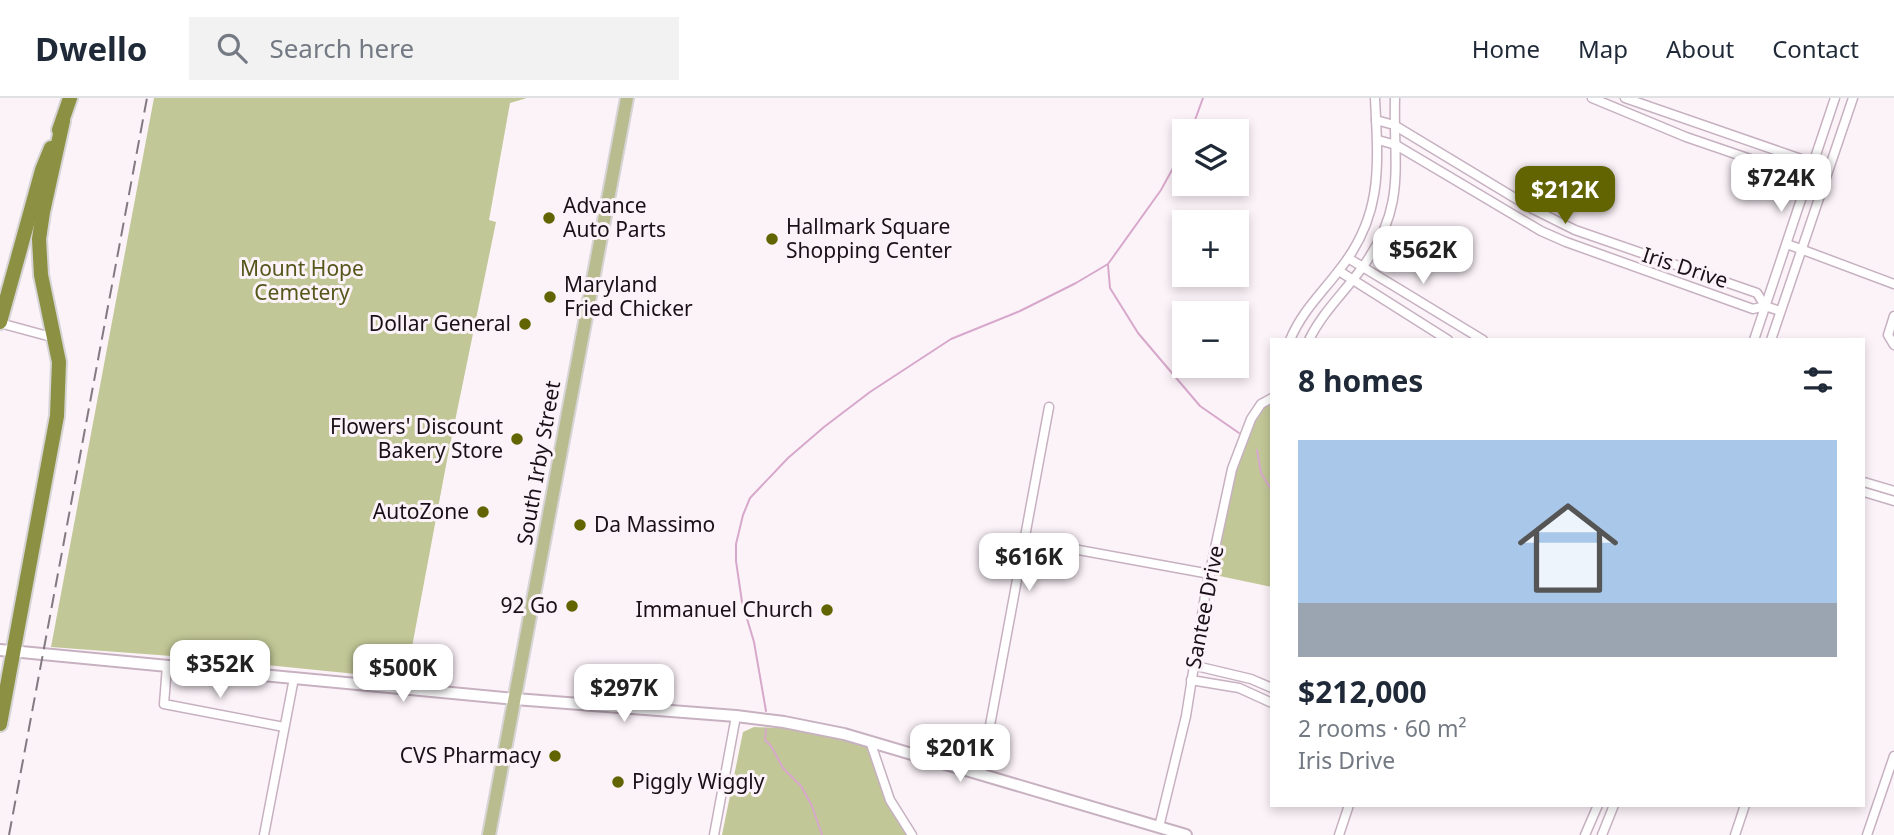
<!DOCTYPE html>
<html lang="en">
<head>
<meta charset="utf-8">
<style>
	:root { --surface:#fff; --page:#f2f2f3; --text:#1f2937; --muted:#747a83; --line:#e0e1e3; --accent:#616400 }
	body { margin:0; font-family:"Noto Sans",sans-serif; background:var(--page); color:var(--text); height:100vh; display:flex; flex-direction:column; font-size:26px; white-space:nowrap }
	* { box-sizing:border-box; margin:0 }
	p { font-size:23px; color:var(--muted) }
	.icon { flex:none; width:38px; height:38px; fill:none; stroke:currentColor; stroke-width:2; stroke-linecap:round; stroke-linejoin:round }
	.map { position:relative; flex:1; overflow:hidden }
	.drawer { position:absolute; left:1270px; top:240px; width:595px; height:469px; display:flex; flex-direction:column; background:var(--surface); border-radius:0px; box-shadow:0 4px 10px #0003 }
	.drawer>* { flex:none }
	.tools { position:absolute; left:1172px; top:21px; display:grid; gap:14px }
	.tools a { display:grid; place-items:center; width:77px; height:77px; border-radius:0px; background:var(--surface); box-shadow:0 4px 10px #0003; font-size:35px }
	.price { position:absolute; translate:-50% -60px; padding:0 16px; border-radius:14px; background:#fff; color:#222; font-size:23px; line-height:46px; filter:drop-shadow(0 2px 4px #0008) }
	.price::after { content:''; position:absolute; left:50%; top:42px; width:21px; height:16px; margin-left:-10px; background:inherit; clip-path:polygon(0 0,100% 0,50% 100%) }
	.price.on { background:var(--accent); color:#fff }
	ul { padding:0; list-style:none }
	li { display:grid; align-content:center; gap:14px; height:371px; padding:0 28px }
	li span { display:grid; place-items:center; height:217px; border-radius:0px; color:#555 }
	li>.icon { margin-inline-start:auto }
	span .icon { width:126px; height:126px; fill:#fffc; stroke-width:1 }
	li b { font-size:30px }
	h2 { display:flex; justify-content:space-between; align-items:center; height:84px; padding:0 28px; font-size:30px }
	header { display:flex; align-items:center; gap:42px; box-sizing:border-box; height:98px; padding:0 35px; background:var(--surface); border-bottom:2px solid var(--line) }
	header strong { font-size:33px }
	nav { display:flex; gap:38px; margin-inline-start:auto; font-size:24px }
	.search { width:490px; height:63px; background:var(--page); display:flex; align-items:center; gap:18px; box-sizing:border-box; padding:0 24px; border-radius:0px; color:var(--muted); font-size:26px }
	.map>svg:first-child { display:block }
	.green { fill:#c2c797 }
	.lines { fill:none; stroke-linecap:round; stroke-linejoin:round }
	.stream { stroke:#d7a8cb; stroke-width:2 }
	.street-casing { stroke:#c7b1c1; stroke-width:11 }
	.secondary-casing { stroke:#c7b1c1; stroke-width:14 }
	.primary-casing { stroke:#d6d4d5; stroke-width:16 }
	.highway-casing { stroke:#d6d4d5; stroke-width:18 }
	.street { stroke:#fff; stroke-width:8 }
	.secondary { stroke:#fff; stroke-width:10 }
	.primary { stroke:#b9bc8e; stroke-width:12 }
	.highway { stroke:#8b9042; stroke-width:14 }
	.rail { stroke:#827a80; stroke-width:2; stroke-dasharray:14 7; stroke-linecap:butt }
	.poi-dot { fill:#616400; stroke:#fcf3f9; stroke-width:2.5 }
	.labels { text-anchor:middle; stroke-width:6; stroke-linejoin:round; paint-order:stroke }
	.poi-label { font-size:21px; fill:#191117; stroke:#fcf3f9; text-anchor:end }
	.street-label { font-size:21px; fill:#191117; stroke:#fcf3f9 }
	.park-label { font-size:21px; fill:#53571a; stroke:#fcf3f9 }
</style>
</head>
<body>
<header>
<strong>Dwello</strong>
<div class="search"><svg class="icon" aria-label="search" viewBox="0 0 24 24"><circle cx="10" cy="10" r="6"/><path d="M15 15l6 6"/></svg>Search here</div>
<nav><a>Home</a><a>Map</a><a>About</a><a>Contact</a></nav>
</header>
<div class="map">
<svg width="1894" height="737" viewBox="0 0 1894 737">
	<rect width="100%" height="100%" fill="#fcf3f9"/>
	<!-- green -->
	<g class="green">
		<path d="M 154,0 L 527,0 L 510,5 L 489,122 L 496,124 L 447,362 L 406,581 L 198,560 L 51,549 Z"/>
		<path d="M 1272,306 L 1272,489 L 1210,476 L 1232,371 L 1258,311 Z"/>
		<path d="M 754,629 L 805,631 L 870,648 L 895,719 L 909,737 L 722,737 L 743,634 Z"/>
	</g>
	<g class="lines">
		<!-- stream -->
		<g class="stream">
			<path d="M 1191,33 L 1203,0"/>
			<path d="M 1108,167 L 1110,190 L 1138,235 L 1200,308 L 1239,335"/>
			<path d="M 1257,352 L 1261,375 L 1272,393"/>
			<path d="M 766,613 L 754,544 L 742,504 L 736,463 L 736,446 L 743,417 L 750,400 L 788,360 L 824,329 L 870,294 L 951,241 L 1020,213 L 1076,185 L 1108,166 L 1161,92 L 1185,48"/>
			<path d="M 766,631 L 765,642 L 771,648 L 783,670 L 801,688 L 812,708 L 822,737"/>
		</g>
		<defs>
			<g id="street">
				<path d="M 1592,0 L 1686,39 L 1800,78 L 1825,82"/>
				<path d="M 1625,0 L 1804,62 L 1813,67 L 1825,82"/>
				<path d="M 1376,22 L 1394,27 L 1533,111 L 1575,132 L 1757,195 L 1765,208 L 1780,213"/>
				<path d="M 1378,42 L 1396,47 L 1541,133 L 1566,144 L 1753,211 L 1765,208"/>
				<path d="M 1787,146 L 1894,186"/>
				<path d="M 1348,160 L 1483,242"/>
				<path d="M 1339,173 L 1448,242"/>
				<path d="M 1894,218 L 1888,237 L 1894,247"/>
				<path d="M 0,225 L 55,240"/>
				<path d="M 1290,242 C 1302,213 1322,195 1340,171 C 1384,116 1378,65 1375,0"/>
				<path d="M 1309,242 C 1323,213 1346,193 1364,167 C 1407,107 1393,67 1395,0"/>
				<path d="M 1754,242 L 1835,0"/>
				<path d="M 1771,242 L 1853,0"/>
				<path d="M 1864,384 L 1894,393"/>
				<path d="M 1864,394 L 1894,403"/>
				<path d="M 1024,442 L 1210,476"/>
				<path d="M 1192,567 L 1251,581 L 1272,590"/>
				<path d="M 167,568 L 164,606 L 284,629"/>
				<path d="M 1191,582 L 1239,590 L 1272,605"/>
				<path d="M 870,643 L 890,702 L 912,737"/>
				<path d="M 981,676 L 1049,309"/>
				<path d="M 1159,729 L 1186,618 L 1206,492 L 1232,371 L 1251,321 L 1261,306 L 1272,300"/>
				<path d="M 264,737 L 294,580"/>
				<path d="M 714,737 L 736,618"/>
				<path d="M 1339,737 L 1349,707"/>
				<path d="M 1585,737 L 1598,707"/>
				<path d="M 1602,737 L 1614,707"/>
				<path d="M 1735,737 L 1745,707"/>
				<path d="M 1867,737 L 1894,658"/>
			</g>
			<path id="secondary" d="M 0,552 L 515,601 L 736,618 L 784,624 L 844,636 L 1186,737"/>
			<path id="primary" d="M 489,737 L 627,0"/>
			<g id="highway">
				<path d="M 59,32 L 70,0"/>
				<path d="M 0,224 L 42,72 L 51,50"/>
				<path d="M 0,626 L 57,318 L 59,264 L 41,177 L 39,141 L 43,114 L 63,23"/>
			</g>
		</defs>
		<!-- street casing -->
		<use href="#street" class="street-casing"/>
		<!-- secondary casing -->
		<use href="#secondary" class="secondary-casing"/>
		<!-- primary casing -->
		<use href="#primary" class="primary-casing"/>
		<!-- highway casing -->
		<use href="#highway" class="highway-casing"/>
		<!-- street -->
		<use href="#street" class="street"/>
		<!-- secondary -->
		<use href="#secondary" class="secondary"/>
		<!-- primary -->
		<use href="#primary" class="primary"/>
		<!-- highway -->
		<use href="#highway" class="highway"/>
		<!-- rail -->
		<path class="rail" d="M 9,737 L 147,0"/>
	</g>
	<!-- markers -->
	<g class="poi-dot">
		<circle cx="549" cy="120" r="7"/>
		<circle cx="772" cy="141" r="7"/>
		<circle cx="550" cy="199" r="7"/>
		<circle cx="525" cy="226" r="7"/>
		<circle cx="517" cy="341" r="7"/>
		<circle cx="483" cy="414" r="7"/>
		<circle cx="580" cy="427" r="7"/>
		<circle cx="572" cy="508" r="7"/>
		<circle cx="827" cy="512" r="7"/>
		<circle cx="555" cy="658" r="7"/>
		<circle cx="618" cy="684" r="7"/>
	</g>
	<g class="labels">
		<!-- poi labels -->
		<g class="poi-label">
			<text x="563" y="115" text-anchor="start">Advance<tspan x="563" dy="24">Auto Parts</tspan></text>
			<text x="786" y="136" text-anchor="start">Hallmark Square<tspan x="786" dy="24">Shopping Center</tspan></text>
			<text x="564" y="194" text-anchor="start">Maryland<tspan x="564" dy="24">Fried Chicker</tspan></text>
			<text x="511" y="233">Dollar General</text>
			<text x="503" y="336">Flowers' Discount<tspan x="503" dy="24">Bakery Store</tspan></text>
			<text x="469" y="421">AutoZone</text>
			<text x="594" y="434" text-anchor="start">Da Massimo</text>
			<text x="558" y="515">92 Go</text>
			<text x="813" y="519">Immanuel Church</text>
			<text x="541" y="665">CVS Pharmacy</text>
			<text x="632" y="691" text-anchor="start">Piggly Wiggly</text>
		</g>
		<!-- street labels -->
		<g class="street-label">
			<text transform="translate(1685 170) rotate(18)" y="7">Iris Drive</text>
			<text transform="translate(539 365) rotate(-80)" y="7">South Irby Street</text>
			<text transform="translate(1205 509) rotate(-79)" y="7">Santee Drive</text>
		</g>
		<!-- park labels -->
		<g class="park-label">
			<text x="302" y="178">Mount Hope<tspan x="302" dy="24">Cemetery</tspan></text>
		</g>
	</g>
</svg>
<div class="tools">
<a><svg class="icon" aria-label="layers" viewBox="0 0 24 24"><path d="M12 4l9 5-9 5-9-5zM3 14l9 5 9-5"/></svg></a>
<a>+</a>
<a>−</a>
</div>
<b class="price" style="left:1781px;top:116px">$724K</b>
<b class="price on" style="left:1565px;top:128px">$212K</b>
<b class="price" style="left:1423px;top:188px">$562K</b>
<b class="price" style="left:1029px;top:495px">$616K</b>
<b class="price" style="left:220px;top:602px">$352K</b>
<b class="price" style="left:403px;top:606px">$500K</b>
<b class="price" style="left:624px;top:626px">$297K</b>
<b class="price" style="left:960px;top:686px">$201K</b>
<section class="drawer">
<h2>8 homes<svg class="icon" aria-label="filters" viewBox="0 0 24 24"><path d="M4 7h16M4 17h16"/><circle cx="9" cy="7" r="2"/><circle cx="15" cy="17" r="2"/></svg></h2>
<ul>
<li><span style="background:linear-gradient(#a9c7e8 75%,#9aa5b1 0)"><svg class="icon" aria-label="home" viewBox="0 0 24 24"><path d="M3 11l9-7 9 7M6 9v11h12V9"/></svg></span><div><b>$212,000</b><p>2 rooms · 60 m²</p><p>Iris Drive</p></div></li>
</ul>
</section>
</div>
</body>
</html>
